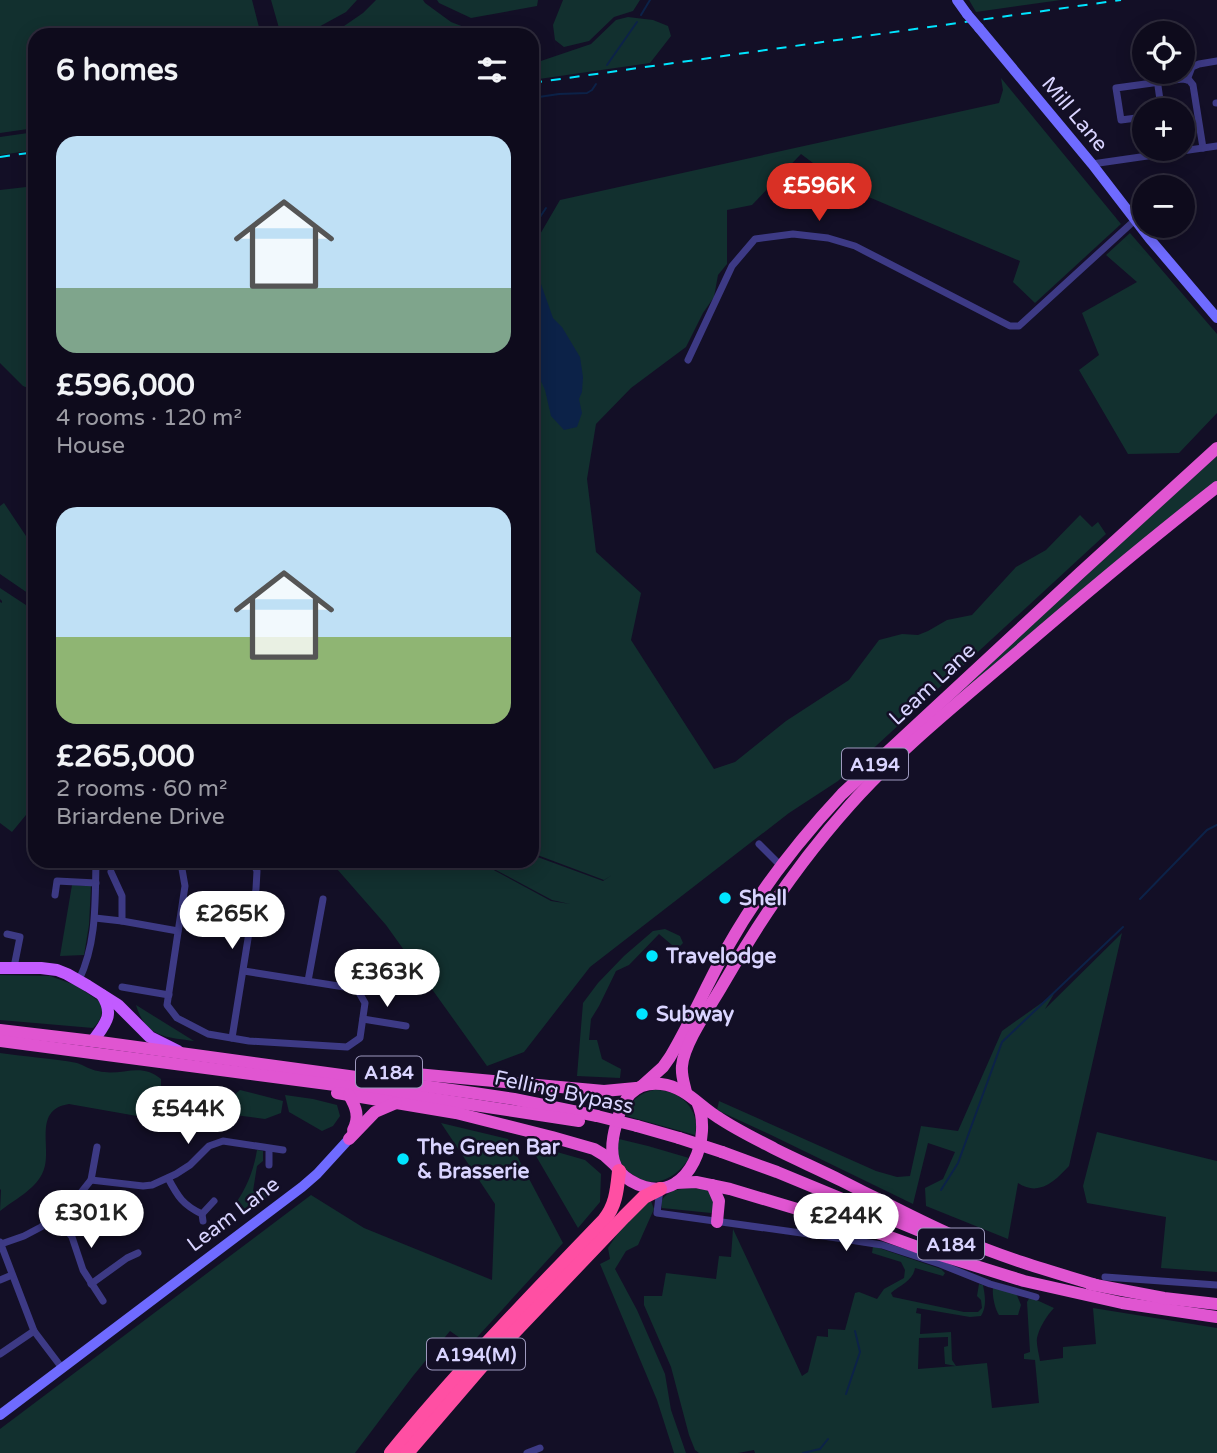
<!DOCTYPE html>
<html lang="en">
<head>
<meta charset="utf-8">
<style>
	:root { --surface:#0e0b1c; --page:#1c1929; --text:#f1f3f6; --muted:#9b9ba3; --line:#2e2b3b; --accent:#d93025 }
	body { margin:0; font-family:"Varela Round",sans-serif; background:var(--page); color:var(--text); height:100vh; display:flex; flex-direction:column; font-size:26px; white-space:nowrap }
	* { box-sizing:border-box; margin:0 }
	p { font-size:23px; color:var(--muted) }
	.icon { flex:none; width:38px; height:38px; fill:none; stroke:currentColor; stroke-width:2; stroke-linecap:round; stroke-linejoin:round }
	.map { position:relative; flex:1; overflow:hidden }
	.sheet { position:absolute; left:28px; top:28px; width:511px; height:840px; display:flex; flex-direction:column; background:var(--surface); border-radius:21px; box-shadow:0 4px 18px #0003,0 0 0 2px var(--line) }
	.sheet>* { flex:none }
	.fabs { position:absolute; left:1132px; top:21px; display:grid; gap:14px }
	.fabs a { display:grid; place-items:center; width:63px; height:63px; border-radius:50%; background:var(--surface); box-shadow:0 4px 18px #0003,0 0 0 2px var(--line); font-size:35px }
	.price { position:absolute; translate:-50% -60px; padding:0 16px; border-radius:24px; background:#fff; color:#222; font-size:23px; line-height:46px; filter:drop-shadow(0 2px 4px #0008) }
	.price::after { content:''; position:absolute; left:50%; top:42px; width:21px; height:16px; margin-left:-10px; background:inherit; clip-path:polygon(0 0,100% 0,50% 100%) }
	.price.current { background:var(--accent); color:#fff }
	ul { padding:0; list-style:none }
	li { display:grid; align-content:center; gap:14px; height:371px; padding:0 28px }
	li span { display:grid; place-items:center; height:217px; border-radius:21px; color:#555 }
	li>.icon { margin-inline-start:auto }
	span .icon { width:126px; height:126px; fill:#fffc; stroke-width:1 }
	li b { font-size:30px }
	h2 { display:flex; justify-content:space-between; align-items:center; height:84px; padding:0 28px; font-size:30px }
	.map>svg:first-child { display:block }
	.green { fill:#12302f; fill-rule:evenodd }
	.water { fill:#0c2248 }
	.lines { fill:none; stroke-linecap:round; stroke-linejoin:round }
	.stream { stroke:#0c2248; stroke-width:2 }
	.minor { stroke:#3d3a85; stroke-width:7 }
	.secondary { stroke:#6f6bff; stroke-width:10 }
	.primary { stroke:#c25bff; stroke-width:12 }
	.trunk { stroke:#e055d1; stroke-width:12 }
	.motorway { stroke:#ff4fa3; stroke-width:14 }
	.rail { stroke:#00e5ff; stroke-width:2; stroke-dasharray:10 9; stroke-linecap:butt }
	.secondary-bridge { stroke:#6f6bff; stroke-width:10 }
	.trunk-bridge { stroke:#e055d1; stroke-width:12 }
	.poi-dot { fill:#00e5ff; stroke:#130f26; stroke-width:2.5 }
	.labels { text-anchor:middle; stroke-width:5; stroke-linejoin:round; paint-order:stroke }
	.shield { fill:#130f26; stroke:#9e99be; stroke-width:2 }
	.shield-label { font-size:19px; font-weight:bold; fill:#d9d4ff }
	.street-label { font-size:21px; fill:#d9d4ff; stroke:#130f26 }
	.poi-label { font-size:21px; font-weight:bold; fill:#d9d4ff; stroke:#130f26; text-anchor:start }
</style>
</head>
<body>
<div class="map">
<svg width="1217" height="1453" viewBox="0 0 1217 1453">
	<rect width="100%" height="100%" fill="#130f26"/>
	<!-- green -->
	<g class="green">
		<path d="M 0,0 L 252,0 L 261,35 L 35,35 L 35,128 L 0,133 Z"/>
		<path d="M 271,0 L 357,0 L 346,12 L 304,35 L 281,35 Z"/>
		<path d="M 376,0 L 423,0 L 425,3 L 451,22 L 485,35 L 331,35 L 363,13 Z"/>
		<path d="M 437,0 L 538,0 L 537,6 L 471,18 L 439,3 Z"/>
		<path d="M 563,0 L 640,0 L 633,11 L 614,17 L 589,41 L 564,47 L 555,40 L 553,25 Z"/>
		<path d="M 969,0 L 1061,0 L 976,12 Z"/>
		<path d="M 628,17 L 653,20 L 668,26 L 671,36 L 650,63 L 532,80 L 532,64 L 591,44 L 616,20 Z"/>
		<path d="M 1001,78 L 1121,224 L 1035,303 L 1013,282 L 1020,261 L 845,187 L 801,154 L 752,205 L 727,210 L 727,264 L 718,275 L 714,297 L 703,313 L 686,347 L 631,388 L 596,424 L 587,479 L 596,552 L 641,593 L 631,640 L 714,769 L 735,762 L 786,721 L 849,680 L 879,640 L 902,634 L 918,635 L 928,631 L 947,620 L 972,615 L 1016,567 L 1046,550 L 1080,515 L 1092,527 L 1098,522 L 1106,534 L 838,781 L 789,813 L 590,967 L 524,1052 L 487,1066 L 386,925 L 330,861 L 477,861 L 551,901 L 570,904 L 552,900 L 479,861 L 532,861 L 532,855 L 603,881 L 612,875 L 604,880 L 532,853 L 532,248 L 560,200 L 999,103 L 1003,90 Z"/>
		<path d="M 35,132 L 35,150 L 0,155 L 0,137 Z"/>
		<path d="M 35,186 L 35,391 L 23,386 L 0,363 L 0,190 Z"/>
		<path d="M 1130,233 L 1217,334 L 1217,413 L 1179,453 L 1128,454 L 1079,370 L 1099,355 L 1082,313 L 1137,282 L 1106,255 Z"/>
		<path d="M 1217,456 L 1217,482 L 910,739 L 1151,512 Z"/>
		<path d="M 4,503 L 28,539 L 35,542 L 35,598 L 0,574 L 0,506 Z"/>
		<path d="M 0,588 L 35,611 L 35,804 L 12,832 L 0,823 L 0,602 L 2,603 L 2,601 L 0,599 Z"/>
		<path d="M 72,885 L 91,886 L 89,925 L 84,955 L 60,956 Z"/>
		<path d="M 665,929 L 680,936 L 683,943 L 679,947 L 672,945 L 659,934 L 629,965 L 616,971 L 599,1006 L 591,1019 L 589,1040 L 597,1040 L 602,1059 L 621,1069 L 620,1078 L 577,1076 L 583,1003 L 598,983 L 624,956 L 653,931 Z"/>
		<path d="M 1122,933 L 1069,1166 C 1055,1181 1039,1197 1018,1183 L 1008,1239 L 926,1206 L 925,1188 L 943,1179 L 955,1152 L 928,1143 L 913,1204 L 769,1134 L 717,1110 L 719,1101 L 876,1171 L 897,1177 L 910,1176 L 921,1126 L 958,1131 L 1002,1031 L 1054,994 L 1045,1009 Z"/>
		<path d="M 0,975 L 50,976 L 75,985 L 102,1003 C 103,1014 101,1020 93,1028 L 0,1020 Z"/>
		<path d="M 136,1005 L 194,1041 C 166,1037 146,1038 136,1005 Z"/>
		<path d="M 0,1053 C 25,1057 52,1058 77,1063 C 84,1065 90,1070 98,1071 C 122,1077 140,1061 161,1079 L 161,1086 L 154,1119 L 69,1104 C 30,1110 55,1152 42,1174 C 34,1190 14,1200 0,1211 L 1,1190 L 0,1189 Z"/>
		<path d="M 240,1090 L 283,1101 L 281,1113 L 265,1119 L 235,1115 L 220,1107 Z"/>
		<path d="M 654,1090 C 679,1089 701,1109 695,1135 L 623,1115 C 630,1102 639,1093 654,1090 Z"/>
		<path d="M 285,1095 L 313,1099 L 337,1105 L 340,1116 L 333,1126 L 322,1131 L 289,1112 Z"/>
		<path d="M 441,1123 L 508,1139 L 563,1243 L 470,1345 L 450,1331 L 413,1376 L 355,1453 L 0,1453 L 0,1429 L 311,1195 L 364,1228 L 492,1280 L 495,1204 Z"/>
		<path d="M 1097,1132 L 1217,1161 L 1217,1272 L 1161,1268 L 1166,1217 L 1087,1203 L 1083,1186 Z"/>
		<path d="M 619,1139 L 648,1146 L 689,1158 C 677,1178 653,1191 632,1174 C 626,1170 620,1164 618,1156 C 617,1151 618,1144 619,1139 Z"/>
		<path d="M 529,1144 L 585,1160 L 601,1174 L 600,1202 L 578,1228 Z"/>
		<path d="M 257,1150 L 263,1151 L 263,1161 L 257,1166 L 253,1191 L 271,1194 L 247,1212 L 235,1204 C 247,1188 254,1169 257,1150 Z"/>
		<path d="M 691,1188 C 711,1190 712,1189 715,1210 L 711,1213 L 662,1208 L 661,1202 C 667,1190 678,1189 691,1188 Z"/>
		<path d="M 651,1201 L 654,1209 L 638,1245 L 626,1251 L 615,1269 L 637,1310 L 665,1374 L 671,1410 L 686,1453 L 674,1453 L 657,1400 L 600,1264 L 610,1259 L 608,1248 C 617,1235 635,1205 651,1201 Z"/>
		<path d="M 733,1229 L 802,1376 L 808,1372 L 817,1336 L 828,1337 L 828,1329 L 845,1330 L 855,1293 L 859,1292 L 877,1299 L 884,1289 L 904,1278 L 905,1270 L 901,1262 L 872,1253 L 873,1246 L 941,1269 L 945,1273 L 943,1276 L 915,1268 C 913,1281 900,1285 891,1293 L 893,1297 L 964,1312 L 978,1312 L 982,1308 L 981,1300 L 977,1296 L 979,1284 L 983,1285 C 985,1296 987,1306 981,1316 L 970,1317 L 917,1308 L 916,1313 L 921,1314 L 920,1334 L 951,1332 L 952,1360 L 956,1366 L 987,1363 L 992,1408 L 1039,1403 L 1035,1360 L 1024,1359 L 1024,1354 L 1030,1352 L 1027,1302 L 1030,1297 L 1054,1308 C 1047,1315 1039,1328 1037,1338 C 1036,1344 1039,1354 1040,1361 L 1063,1358 L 1063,1347 L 1096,1344 L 1093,1308 L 1217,1328 L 1217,1453 L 755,1453 L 754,1450 L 738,1453 L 699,1453 L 695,1450 L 689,1435 L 671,1367 L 644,1305 L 644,1296 L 662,1296 L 666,1273 L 716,1279 L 719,1256 L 731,1257 ZM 948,1337 L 948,1346 L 944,1347 L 945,1364 L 956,1366 L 918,1369 L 919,1338 Z"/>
		<path d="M 993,1288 L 1016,1293 L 1021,1305 L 1018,1315 L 999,1315 C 995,1309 992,1296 993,1288 Z"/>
	</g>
	<!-- water -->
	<path class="water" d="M 534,280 L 541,284 L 553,318 L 562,327 L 580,357 L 583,377 L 582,392 L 579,399 L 582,413 L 577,427 L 564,430 L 551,416 L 545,390 L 540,379 L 532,376 L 532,281 Z"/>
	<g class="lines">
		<!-- stream -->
		<g class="stream">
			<path d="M 641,15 L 650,0"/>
			<path d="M 607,65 L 637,22"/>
			<path d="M 532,98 L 559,94 L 587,93 L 592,90 L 596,84"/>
			<path d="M 532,229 L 546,208"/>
			<path d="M 1140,899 L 1207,830 L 1217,825"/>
			<path d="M 941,1190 L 958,1163 L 1002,1042 L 1123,927"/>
			<path d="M 846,1394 L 860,1352 L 855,1331"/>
			<path d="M 803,1453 L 820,1449 L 828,1439"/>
		</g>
		<!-- minor -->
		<g class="minor">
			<path d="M 1156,72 L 1161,107 L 1159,110"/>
			<path d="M 1187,80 L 1192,67 L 1199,64 L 1217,61"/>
			<path d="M 1216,103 L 1217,103"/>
			<path d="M 1144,117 L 1121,120 L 1116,88 L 1182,79 L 1189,80 L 1193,85 L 1203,148"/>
			<path d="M 1092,164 L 1217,146"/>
			<path d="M 688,360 L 732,266 L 755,239 L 793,234 L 828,238 L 855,246 L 1010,326 L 1019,326 L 1135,220"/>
			<path d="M 759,844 L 780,865"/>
			<path d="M 178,861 L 182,869 L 185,886 L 167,1005 L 177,1018 L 208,1034 L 249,1041 L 347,1047 L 360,1038 L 365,1003 L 357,989 L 244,971"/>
			<path d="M 111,872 L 122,896 L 122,921"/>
			<path d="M 55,895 L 57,881 L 96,883"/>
			<path d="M 95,918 L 122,921 L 178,931"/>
			<path d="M 7,934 L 20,937 L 14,967"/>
			<path d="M 79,980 C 97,942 95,902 96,861"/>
			<path d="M 308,981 L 323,899"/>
			<path d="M 122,987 L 169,995"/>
			<path d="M 363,1019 L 406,1026"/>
			<path d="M 232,1038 L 256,889 L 257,871 L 252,861"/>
			<path d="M 269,1149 L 269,1165"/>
			<path d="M 168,1178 C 178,1197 183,1205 202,1214 L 203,1221"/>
			<path d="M 91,1180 L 143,1186 L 152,1185 L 176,1174 L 190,1165 L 209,1146 L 223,1141 L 283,1150"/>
			<path d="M 660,1189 L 657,1213 L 837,1238 L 882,1245 L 940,1264 L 990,1284 L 1036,1297"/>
			<path d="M 202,1214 L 214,1201"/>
			<path d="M 56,1216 L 72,1237 L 83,1270 L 103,1301"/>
			<path d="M 0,1242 L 34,1331 L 62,1368"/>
			<path d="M 1,1244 L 24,1236 L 41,1227 L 76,1199 L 91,1180 L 97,1147"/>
			<path d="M 1105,1277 L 1217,1285"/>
			<path d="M 0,1280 L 12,1275"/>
			<path d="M 91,1284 L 127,1258 L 138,1253"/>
			<path d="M 0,1354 L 34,1331"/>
			<path d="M 527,1453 L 540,1448"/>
		</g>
		<!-- secondary -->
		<g class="secondary">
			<path d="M 957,0 L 967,14"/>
			<path d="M 979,28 L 1092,164 L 1149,238 L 1217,318"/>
			<path d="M 0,1415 L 302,1187 L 317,1174 L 349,1139"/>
		</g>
		<!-- primary -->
		<g class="primary">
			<path d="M 0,968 L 41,968 L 57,970 L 67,974 L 88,986 L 118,1005 L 150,1037 L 178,1051"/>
			<path d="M 93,1041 C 105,1024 115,1015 102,995"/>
		</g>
		<!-- trunk -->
		<g class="trunk">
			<path d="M 0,1030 L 93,1041 L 474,1093 L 514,1099 L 597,1116"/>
			<path d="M 0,1041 L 381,1091 L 579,1121"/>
			<path d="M 367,1071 L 383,1071 L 604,1091 L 636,1088"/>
			<path d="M 643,1085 L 663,1067 L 670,1057 C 691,1022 707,984 727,948 C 759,891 798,841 842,794 L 1080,573 L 1217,448"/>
			<path d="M 686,1092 C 684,1083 681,1075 682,1066 C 684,1043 710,1007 722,986 C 759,921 800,861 850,805 C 899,750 958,703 1014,655 C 1080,598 1148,541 1217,487"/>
			<path d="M 337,1093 L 456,1113 L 552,1137 L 594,1149 L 604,1155 L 615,1165"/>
			<path d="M 349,1095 C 356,1107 360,1117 353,1130"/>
			<path d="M 697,1102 C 713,1135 690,1200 645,1187 C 635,1184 626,1179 619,1171 C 609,1158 612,1139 616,1125 C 622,1100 633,1081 661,1084 C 686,1087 699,1106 719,1118 C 737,1130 756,1139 775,1149 C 797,1160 820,1170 842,1181 C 880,1200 917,1220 956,1237 C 1001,1257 1049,1271 1096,1285"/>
			<path d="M 637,1126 L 679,1138"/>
			<path d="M 349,1139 L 375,1112 L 396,1103"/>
			<path d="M 722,1152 L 777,1172 L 961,1248"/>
			<path d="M 676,1183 L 696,1182 L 730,1189 L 884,1235 L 934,1253 L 1024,1281 L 1122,1303 L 1217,1317"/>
			<path d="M 712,1185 L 719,1201 L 717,1222"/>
			<path d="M 1090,1284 L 1164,1298 L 1217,1304"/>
		</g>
		<!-- motorway -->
		<g class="motorway">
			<path d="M 391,1453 C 458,1371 531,1296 604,1220 C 616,1205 617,1190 619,1171"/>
			<path d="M 407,1453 L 481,1367 L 624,1217 L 644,1197 L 660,1189"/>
		</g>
		<!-- rail -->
		<g class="rail">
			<path d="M 532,83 L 1121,0"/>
			<path d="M 0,157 L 35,152"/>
		</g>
		<!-- secondary-bridge -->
		<path class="secondary-bridge" d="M 967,14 L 979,28"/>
		<!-- trunk-bridge -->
		<g class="trunk-bridge">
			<path d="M 597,1116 L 637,1126"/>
			<path d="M 679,1138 L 722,1152"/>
		</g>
	</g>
	<!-- markers -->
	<g class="poi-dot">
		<circle cx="725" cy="898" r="7"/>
		<circle cx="652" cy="956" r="7"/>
		<circle cx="642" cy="1014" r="7"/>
		<circle cx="403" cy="1159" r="7"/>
	</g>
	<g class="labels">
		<!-- shield labels -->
		<g class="shield">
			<rect x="842" y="748.5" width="66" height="31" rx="5"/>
			<rect x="356" y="1056.5" width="66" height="31" rx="5"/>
			<rect x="918" y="1228.5" width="66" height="31" rx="5"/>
			<rect x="427" y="1338.5" width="98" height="31" rx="5"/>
		</g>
		<g class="shield-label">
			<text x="875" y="771">A194</text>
			<text x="389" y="1079">A184</text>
			<text x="951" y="1251">A184</text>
			<text x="476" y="1361">A194(M)</text>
		</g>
		<!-- street labels -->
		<g class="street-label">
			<text transform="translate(1075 114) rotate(50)" y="7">Mill Lane</text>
			<text transform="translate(932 684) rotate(-43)" y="7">Leam Lane</text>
			<text transform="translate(564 1092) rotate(12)" y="7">Felling Bypass</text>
			<text transform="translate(233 1214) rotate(-37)" y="7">Leam Lane</text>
		</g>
		<!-- poi labels -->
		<g class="poi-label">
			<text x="739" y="905">Shell</text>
			<text x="666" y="963">Travelodge</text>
			<text x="656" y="1021">Subway</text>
			<text x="417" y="1154">The Green Bar<tspan x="417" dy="24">&amp; Brasserie</tspan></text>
		</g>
	</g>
</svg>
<div class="fabs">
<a><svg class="icon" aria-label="locate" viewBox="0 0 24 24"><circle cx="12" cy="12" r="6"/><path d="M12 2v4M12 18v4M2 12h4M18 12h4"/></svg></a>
<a>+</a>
<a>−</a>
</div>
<b class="price current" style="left:819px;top:223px">£596K</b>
<b class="price" style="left:232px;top:951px">£265K</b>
<b class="price" style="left:387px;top:1009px">£363K</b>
<b class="price" style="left:188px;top:1146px">£544K</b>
<b class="price" style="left:91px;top:1250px">£301K</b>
<b class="price" style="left:846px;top:1253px">£244K</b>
<section class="sheet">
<h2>6 homes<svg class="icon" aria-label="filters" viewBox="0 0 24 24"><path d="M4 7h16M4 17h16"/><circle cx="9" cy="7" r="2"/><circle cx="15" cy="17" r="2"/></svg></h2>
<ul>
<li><span style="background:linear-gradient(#bfe0f5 70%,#7fa58c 0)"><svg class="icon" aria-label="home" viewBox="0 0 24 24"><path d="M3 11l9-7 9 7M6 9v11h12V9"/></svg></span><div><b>£596,000</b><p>4 rooms · 120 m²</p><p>House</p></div></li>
<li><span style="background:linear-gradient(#bfe0f5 60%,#8fb573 0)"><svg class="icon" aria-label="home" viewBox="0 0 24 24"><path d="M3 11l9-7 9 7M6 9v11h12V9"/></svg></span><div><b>£265,000</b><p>2 rooms · 60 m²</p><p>Briardene Drive</p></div></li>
</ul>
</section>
</div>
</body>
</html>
